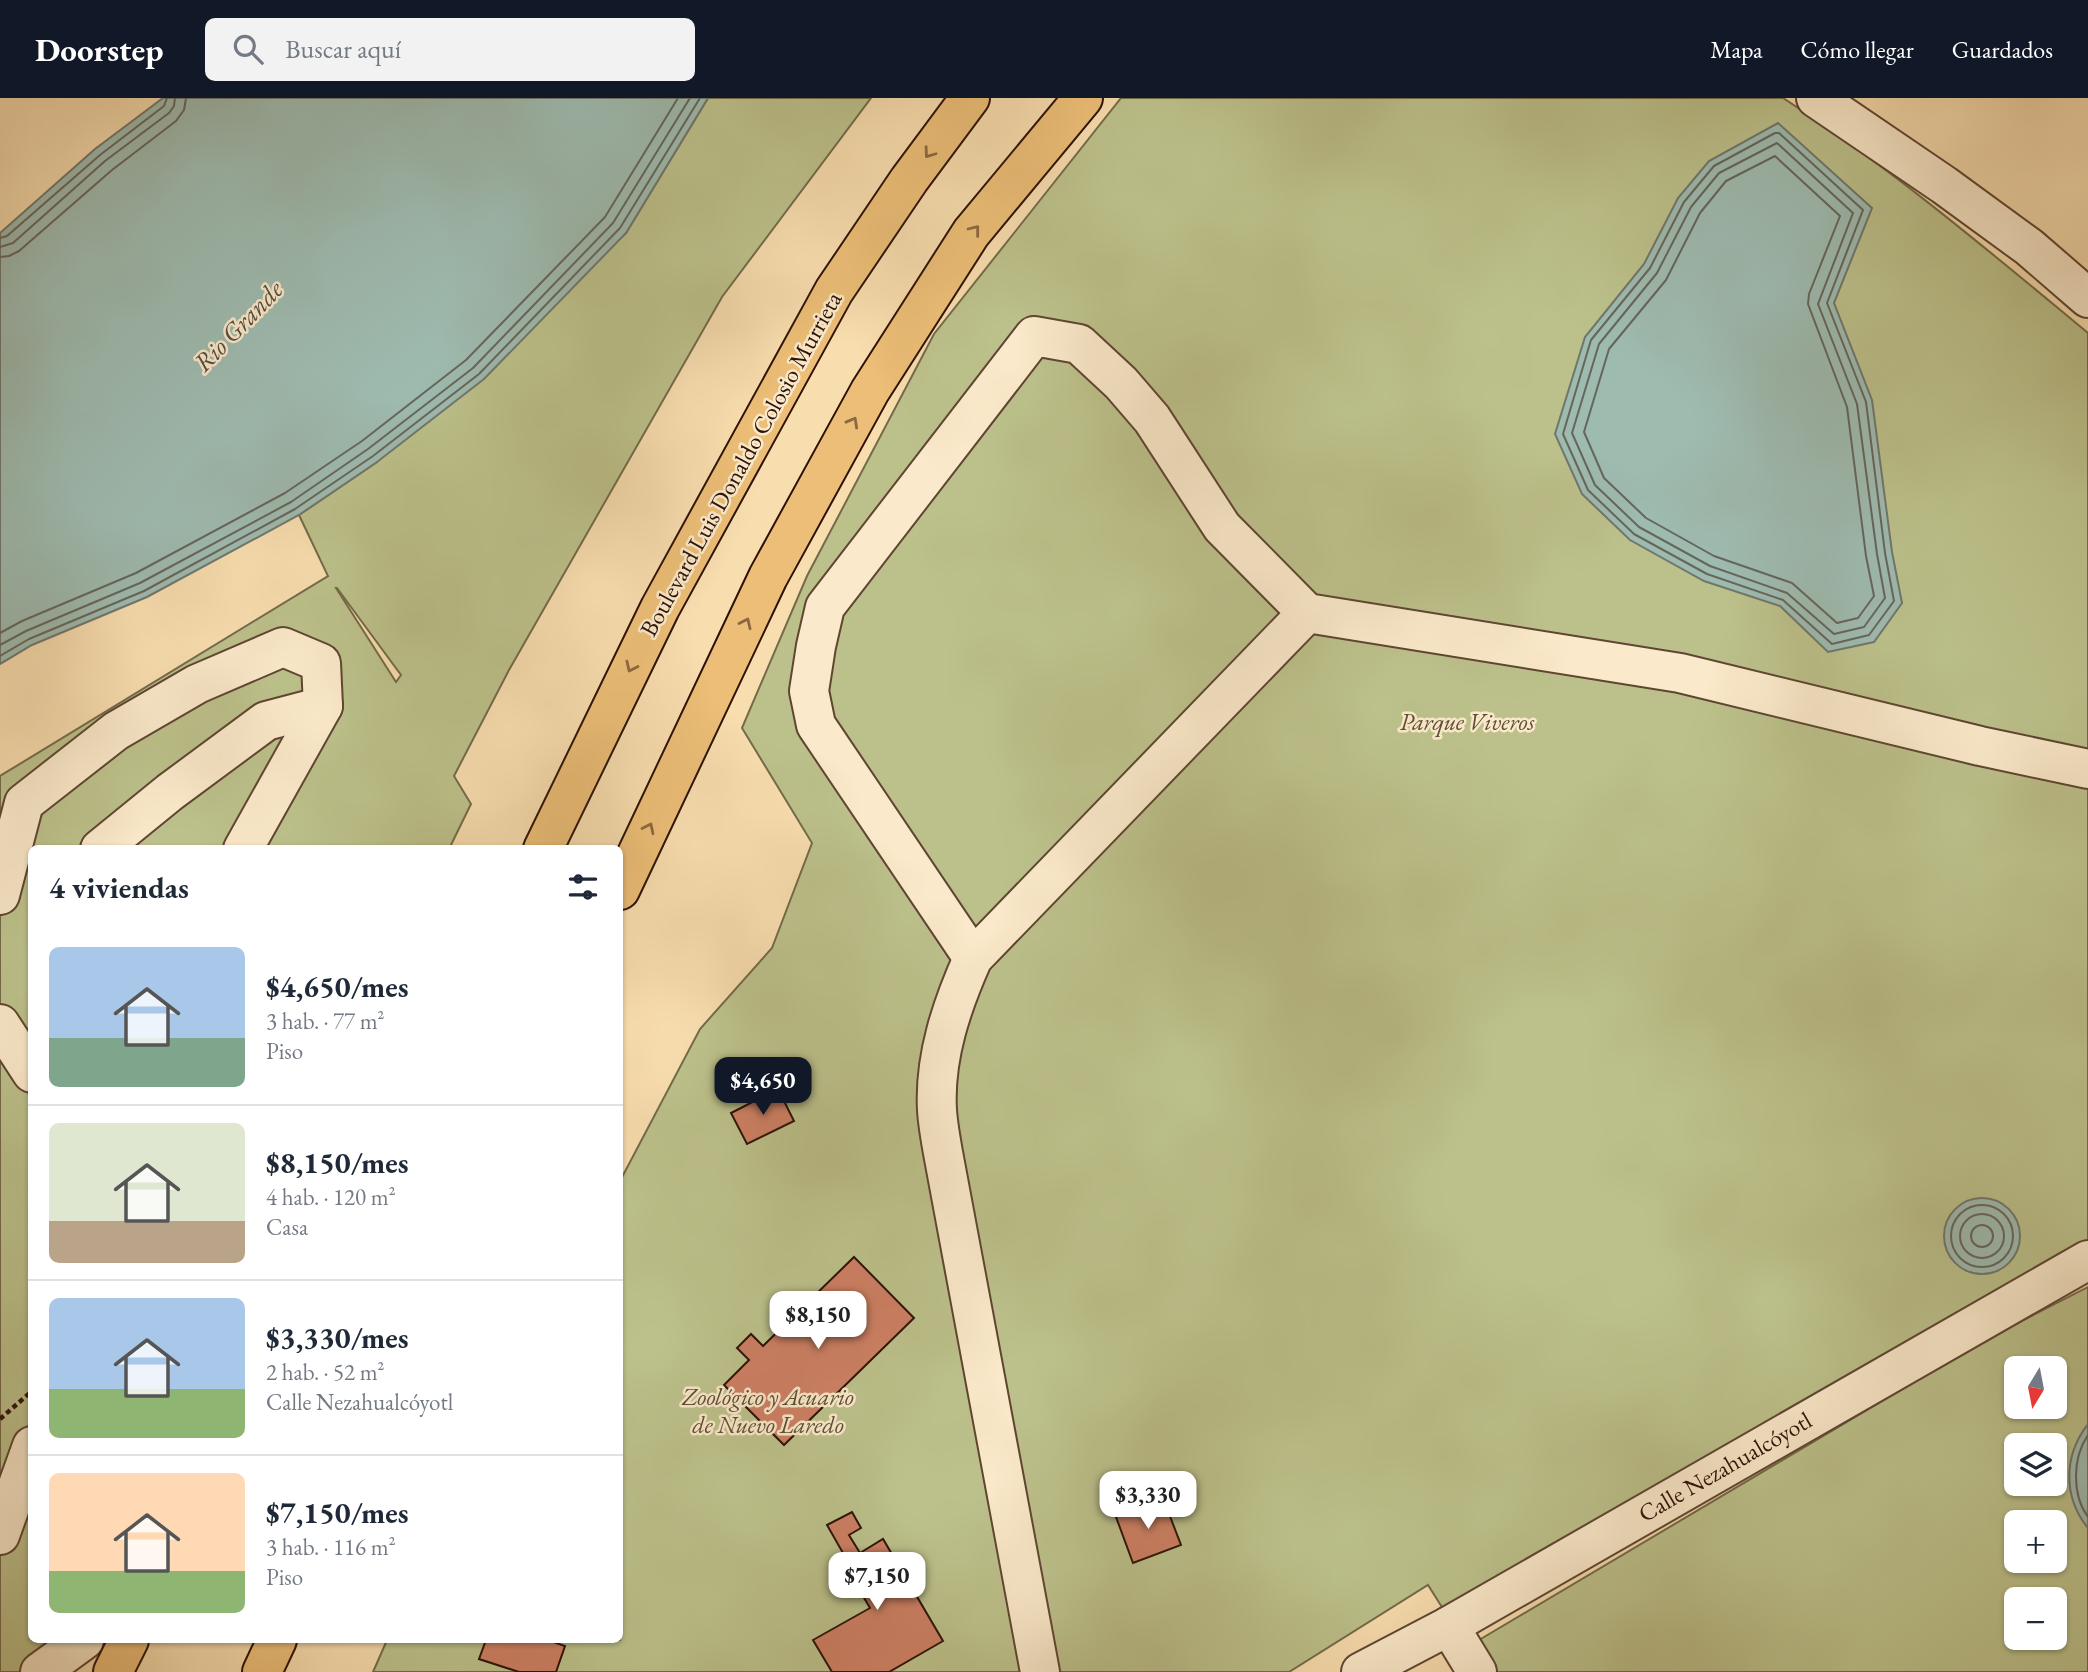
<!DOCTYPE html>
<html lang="es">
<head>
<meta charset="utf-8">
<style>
	:root { --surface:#fff; --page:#f2f2f3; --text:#1f2937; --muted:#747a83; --line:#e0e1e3; --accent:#111827 }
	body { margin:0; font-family:"EB Garamond",serif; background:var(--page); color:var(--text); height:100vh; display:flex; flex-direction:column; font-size:26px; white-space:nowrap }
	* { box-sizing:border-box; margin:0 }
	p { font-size:23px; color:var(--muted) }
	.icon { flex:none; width:38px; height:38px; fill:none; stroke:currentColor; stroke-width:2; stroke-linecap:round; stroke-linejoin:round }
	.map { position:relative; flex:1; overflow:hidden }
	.drawer { position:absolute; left:28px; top:747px; width:595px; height:798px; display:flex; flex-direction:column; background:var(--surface); border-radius:10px; box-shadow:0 2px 5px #0004 }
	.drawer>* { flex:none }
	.needle { width:46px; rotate:190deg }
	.controls { position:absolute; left:2004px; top:1258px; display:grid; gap:14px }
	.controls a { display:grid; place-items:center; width:63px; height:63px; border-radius:10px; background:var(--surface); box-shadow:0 2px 5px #0004; font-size:35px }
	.price { position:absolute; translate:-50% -60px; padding:0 16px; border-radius:14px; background:#fff; color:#222; font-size:23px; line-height:46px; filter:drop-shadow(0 2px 4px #0008) }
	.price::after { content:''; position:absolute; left:50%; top:42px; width:21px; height:16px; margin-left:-10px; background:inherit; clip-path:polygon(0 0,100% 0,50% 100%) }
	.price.current { background:var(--accent); color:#fff }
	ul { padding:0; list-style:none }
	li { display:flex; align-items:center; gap:21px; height:175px; padding:0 21px }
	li+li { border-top:2px solid var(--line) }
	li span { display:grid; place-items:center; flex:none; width:196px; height:140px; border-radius:10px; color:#555 }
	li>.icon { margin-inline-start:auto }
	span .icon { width:84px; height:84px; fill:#fffc; stroke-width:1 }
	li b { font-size:30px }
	h2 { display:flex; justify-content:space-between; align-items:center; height:84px; padding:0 21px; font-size:30px }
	header { display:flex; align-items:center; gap:42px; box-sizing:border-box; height:98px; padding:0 35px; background:var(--accent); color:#fff }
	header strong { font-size:33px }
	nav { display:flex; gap:38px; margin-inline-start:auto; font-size:24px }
	.search { width:490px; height:63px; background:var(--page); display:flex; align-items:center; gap:18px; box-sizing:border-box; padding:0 24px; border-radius:10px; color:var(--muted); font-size:26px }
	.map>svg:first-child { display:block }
	.green { fill:#bcc18b; stroke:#746a4a; stroke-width:2; fill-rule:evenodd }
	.water { fill:#9ebbb0; stroke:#70776d; stroke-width:2 }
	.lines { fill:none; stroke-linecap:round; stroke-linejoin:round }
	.shore { stroke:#65665c; stroke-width:2 }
	.building { fill:#cd8064; stroke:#2c1208; stroke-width:2 }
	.minor-casing { stroke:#5f4532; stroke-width:42 }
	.highway-casing { stroke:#2c1208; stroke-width:42 }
	.path { stroke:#2c1208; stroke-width:4.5; stroke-dasharray:5 3.5; stroke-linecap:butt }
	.minor { stroke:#fae9ca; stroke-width:38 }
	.highway { stroke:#ecbe77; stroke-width:38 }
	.oneway { stroke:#8c6840 }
	.labels { text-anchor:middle; stroke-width:5; stroke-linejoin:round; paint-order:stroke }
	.street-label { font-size:24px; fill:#2c1208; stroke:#fae9ca }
	.park-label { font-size:24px; font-style:italic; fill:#5e4f36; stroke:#fae9ca }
	.water-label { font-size:26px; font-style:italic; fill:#544d43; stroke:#fae9ca }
</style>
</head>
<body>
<header>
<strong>Doorstep</strong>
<div class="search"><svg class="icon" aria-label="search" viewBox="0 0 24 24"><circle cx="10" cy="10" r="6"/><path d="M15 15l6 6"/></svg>Buscar aquí</div>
<nav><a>Mapa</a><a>Cómo llegar</a><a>Guardados</a></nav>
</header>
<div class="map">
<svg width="2088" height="1574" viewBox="0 0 2088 1574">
	<rect width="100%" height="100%" fill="#f8ddae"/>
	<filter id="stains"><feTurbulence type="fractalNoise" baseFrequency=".00286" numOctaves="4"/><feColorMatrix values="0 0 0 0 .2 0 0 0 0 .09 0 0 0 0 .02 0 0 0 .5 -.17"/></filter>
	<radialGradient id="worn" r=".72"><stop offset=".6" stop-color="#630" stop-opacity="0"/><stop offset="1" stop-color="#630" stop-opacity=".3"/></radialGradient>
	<!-- green -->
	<g class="green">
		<path d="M 708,0 L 871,0 L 722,199 L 509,572 L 454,678 L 471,706 L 449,751 L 32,751 L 32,1542 L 73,1542 L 58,1574 L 0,1574 L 0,678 L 328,478 L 299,417 L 377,364 L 626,135 ZM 337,490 L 401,577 L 396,584 L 336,490 Z"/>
		<path d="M 1121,0 L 1783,0 C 1891,70 1989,153 2088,235 L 2088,1149 L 1445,1514 L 1428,1487 L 1289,1574 L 373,1574 L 387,1542 L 620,1542 L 620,1083 L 700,931 L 772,850 L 812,745 L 742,630 L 807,478 L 934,236 Z"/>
		<path d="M 2088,1189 L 2088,1574 L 1493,1574 L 1474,1545 L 1990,1239 ZM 2016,1270 L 2054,1270 L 2054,1309 L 2016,1309 ZM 2016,1348 L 2054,1348 L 2054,1386 L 2016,1386 ZM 2016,1424 L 2054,1424 L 2054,1463 L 2016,1463 ZM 2016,1502 L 2054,1502 L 2054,1540 L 2016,1540 Z"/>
	</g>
	<!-- water -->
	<g class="water">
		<path d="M 163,0 L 708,0 L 626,135 L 484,281 L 377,364 L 299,417 L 147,499 L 32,547 L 0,566 L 0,135 L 95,51 Z"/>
		<path d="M 1778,25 L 1872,110 L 1834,205 L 1872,302 L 1892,454 L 1902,505 L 1874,544 L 1828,554 L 1780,508 L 1704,483 L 1630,442 L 1582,396 L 1555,336 L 1585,239 L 1644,166 L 1678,100 L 1709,63 Z"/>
		<circle cx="1982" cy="1138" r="38"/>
		<path d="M 2088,1326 L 2088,1430 C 2063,1399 2063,1358 2088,1326 Z"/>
	</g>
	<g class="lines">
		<!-- shore -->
		<g class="shore">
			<path d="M 1775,35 L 1779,35 L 1863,112 L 1827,205 L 1866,304 L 1885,455 L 1894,503 L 1869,537 L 1832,546 L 1783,502 L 1707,476 L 1634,436 L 1588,392 L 1563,336 L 1591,242 L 1650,170 L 1684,104 L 1714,68 Z"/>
			<path d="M 1777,45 L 1853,115 L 1818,206 L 1857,306 L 1877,456 L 1885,500 L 1864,529 L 1834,536 L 1787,495 L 1710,468 L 1639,429 L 1595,387 L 1572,335 L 1599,246 L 1657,175 L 1691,109 L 1719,75 Z"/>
			<path d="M 1775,58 L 1840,118 L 1809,196 L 1808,206 L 1847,309 L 1866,458 L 1874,498 L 1858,520 L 1837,525 L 1792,485 L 1714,458 L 1646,420 L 1604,380 L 1584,334 L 1609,251 L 1666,182 L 1700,115 L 1726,83 Z"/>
			<path d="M 0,140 L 7,138 L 100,57 L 164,8 L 167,0"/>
			<path d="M 0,149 L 13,145 L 105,63 L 169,15 L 174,8 L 175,0"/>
			<path d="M 0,159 L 9,158 L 19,153 L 112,72 L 176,23 L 184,12 L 186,0"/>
			<path d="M 0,535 L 22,523 L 136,475 L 285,395 L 362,343 L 466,262 L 605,119 L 678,0"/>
			<path d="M 0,547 L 26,533 L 140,485 L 291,404 L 368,351 L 473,270 L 613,125 L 690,0"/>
			<path d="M 0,558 L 29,541 L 144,493 L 295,411 L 373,358 L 479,276 L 620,130 L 700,0"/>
			<circle cx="1982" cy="1138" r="31"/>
			<circle cx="1982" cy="1138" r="22"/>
			<circle cx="1982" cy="1138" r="11"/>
			<path d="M 2088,1337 C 2072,1360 2072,1397 2088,1419"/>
		</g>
	</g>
	<!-- building -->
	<g class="building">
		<path d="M 778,991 L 794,1023 L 747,1046 L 731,1015 Z"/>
		<path d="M 854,1159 L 914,1220 L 784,1347 L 724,1287 L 749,1262 L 737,1250 L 751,1236 L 763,1248 Z"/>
		<path d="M 1163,1400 L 1181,1447 L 1133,1465 L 1116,1419 Z"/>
		<path d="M 852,1414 L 861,1430 L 849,1437 L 860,1455 L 883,1441 L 943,1543 L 889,1574 L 832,1574 L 813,1542 L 870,1510 L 843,1464 L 847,1462 L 827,1427 Z"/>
		<path d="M 486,1542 L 548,1542 L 565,1548 L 556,1574 L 519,1574 L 479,1561 Z"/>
	</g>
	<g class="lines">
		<defs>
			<g id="minor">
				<path d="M 1816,0 L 1944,87 L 2029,149 L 2088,200"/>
				<path d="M 100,751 L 170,694 L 266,623 L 323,608"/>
				<path d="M 0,797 L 24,705 L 116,633 L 197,586 L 283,549 L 321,565 L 323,608 L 243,751"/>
				<path d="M 973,860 L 816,627 L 809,593 L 816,548 L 825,509 L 1034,238 L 1079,246 L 1121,285 L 1152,321 L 1222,429 L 1307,515 L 1680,575 L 1980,648 L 2088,671"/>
				<path d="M 0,926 L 32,975"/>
				<path d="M 0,1437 L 32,1348"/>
				<path d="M 1449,1528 L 1477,1574"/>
				<path d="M 40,1574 L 84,1542"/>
				<path d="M 1040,1574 L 944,1060 C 941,1044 938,1028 937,1012 C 934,959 952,907 973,860 L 1307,515"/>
				<path d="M 1361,1574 L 1449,1528 L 2088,1162"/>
			</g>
			<g id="highway">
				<path d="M 543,751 L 660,510 L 834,193 L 909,82 L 970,0"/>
				<path d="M 620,792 L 768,479 L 870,293 L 971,135 L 1083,0"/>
				<path d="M 113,1574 L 129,1542"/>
				<path d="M 262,1574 L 277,1542"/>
			</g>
		</defs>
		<!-- minor casing -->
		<use href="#minor" class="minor-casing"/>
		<!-- highway casing -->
		<use href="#highway" class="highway-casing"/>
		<!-- path -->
		<path class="path" d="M 0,1321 L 32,1293"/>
		<!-- minor -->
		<use href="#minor" class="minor"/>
		<!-- highway -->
		<use href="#highway" class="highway"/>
	</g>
	<!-- one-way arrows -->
	<defs><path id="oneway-chevron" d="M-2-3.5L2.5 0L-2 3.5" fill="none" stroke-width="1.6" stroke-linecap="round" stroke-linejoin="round" transform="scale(1.75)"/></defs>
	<g class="oneway">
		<use href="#oneway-chevron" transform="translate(929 55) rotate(126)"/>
		<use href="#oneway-chevron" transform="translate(975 132) rotate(-52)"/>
		<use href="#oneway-chevron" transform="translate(853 324) rotate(-61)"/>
		<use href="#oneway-chevron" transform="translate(746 525) rotate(-65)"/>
		<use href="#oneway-chevron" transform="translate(631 569) rotate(115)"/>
		<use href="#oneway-chevron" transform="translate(649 730) rotate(-64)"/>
	</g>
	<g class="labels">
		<!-- street labels -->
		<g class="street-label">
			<text transform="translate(741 366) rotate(-61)" y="8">Boulevard Luis Donaldo Colosio Murrieta</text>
			<text transform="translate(1725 1369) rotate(-30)" y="8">Calle Nezahualcóyotl</text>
		</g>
		<!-- park labels -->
		<g class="park-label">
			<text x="1467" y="632">Parque Viveros</text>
			<text x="768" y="1307">Zoológico y Acuario<tspan x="768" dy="28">de Nuevo Laredo</tspan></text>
		</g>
		<!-- water labels -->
		<g class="water-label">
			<text transform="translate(238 228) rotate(-46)" y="9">Rio Grande</text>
		</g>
	</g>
	<rect width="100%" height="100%" filter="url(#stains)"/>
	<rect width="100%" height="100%" fill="url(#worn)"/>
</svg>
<div class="controls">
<a><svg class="needle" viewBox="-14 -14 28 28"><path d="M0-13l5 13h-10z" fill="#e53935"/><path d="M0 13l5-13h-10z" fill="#747a83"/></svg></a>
<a><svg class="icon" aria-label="layers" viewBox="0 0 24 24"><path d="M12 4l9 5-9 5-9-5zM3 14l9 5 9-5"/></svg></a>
<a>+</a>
<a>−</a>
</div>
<b class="price current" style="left:763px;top:1019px">$4,650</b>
<b class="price" style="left:818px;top:1253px">$8,150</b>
<b class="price" style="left:1148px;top:1433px">$3,330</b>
<b class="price" style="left:877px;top:1514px">$7,150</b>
<section class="drawer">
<h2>4 viviendas<svg class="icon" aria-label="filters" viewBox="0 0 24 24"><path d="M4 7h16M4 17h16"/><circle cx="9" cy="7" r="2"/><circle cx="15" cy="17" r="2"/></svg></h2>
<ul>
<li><span style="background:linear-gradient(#a9c7e8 65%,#7fa58c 0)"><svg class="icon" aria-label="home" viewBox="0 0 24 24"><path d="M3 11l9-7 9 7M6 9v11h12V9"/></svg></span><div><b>$4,650/mes</b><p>3 hab. · 77 m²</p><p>Piso</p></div></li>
<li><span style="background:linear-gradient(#dfe7d0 70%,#b9a48a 0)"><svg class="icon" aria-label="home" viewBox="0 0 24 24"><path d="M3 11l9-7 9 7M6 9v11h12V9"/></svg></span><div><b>$8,150/mes</b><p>4 hab. · 120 m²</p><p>Casa</p></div></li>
<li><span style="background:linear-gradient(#a9c7e8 65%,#8fb573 0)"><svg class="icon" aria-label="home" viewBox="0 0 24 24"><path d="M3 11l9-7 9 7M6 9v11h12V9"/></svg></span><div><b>$3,330/mes</b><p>2 hab. · 52 m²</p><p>Calle Nezahualcóyotl</p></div></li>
<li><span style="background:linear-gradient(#ffd9b3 70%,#8fb573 0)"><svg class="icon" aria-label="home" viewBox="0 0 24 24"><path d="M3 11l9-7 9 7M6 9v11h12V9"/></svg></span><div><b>$7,150/mes</b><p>3 hab. · 116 m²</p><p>Piso</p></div></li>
</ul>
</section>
</div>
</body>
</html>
